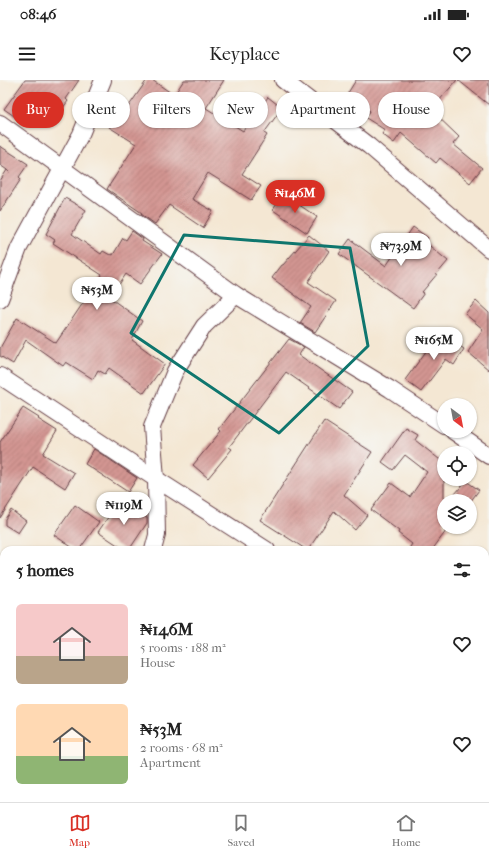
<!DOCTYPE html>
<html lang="en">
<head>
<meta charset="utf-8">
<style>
	:root { --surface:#fff; --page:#f6f6f6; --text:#222; --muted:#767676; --line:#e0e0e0; --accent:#d93025 }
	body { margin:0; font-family:"IM FELL French Canon",serif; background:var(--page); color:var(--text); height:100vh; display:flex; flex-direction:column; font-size:15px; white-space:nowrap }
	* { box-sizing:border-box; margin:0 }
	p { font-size:13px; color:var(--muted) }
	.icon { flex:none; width:22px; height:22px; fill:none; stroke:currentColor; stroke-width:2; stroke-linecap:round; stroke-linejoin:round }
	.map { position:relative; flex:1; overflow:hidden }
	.sheet { position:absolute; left:0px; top:466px; width:489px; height:256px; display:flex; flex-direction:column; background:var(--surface); border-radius:12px 12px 0 0; box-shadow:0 1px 3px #0004 }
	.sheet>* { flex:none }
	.hud { position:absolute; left:12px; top:12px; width:465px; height:36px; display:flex; gap:8px }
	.needle { width:26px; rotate:148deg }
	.fabs { position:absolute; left:437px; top:318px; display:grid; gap:8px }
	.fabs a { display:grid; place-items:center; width:40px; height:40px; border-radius:50%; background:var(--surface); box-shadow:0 1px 3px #0004; font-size:20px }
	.price { position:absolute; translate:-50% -34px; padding:0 9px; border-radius:14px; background:#fff; color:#222; font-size:13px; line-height:26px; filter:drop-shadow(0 1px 2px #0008) }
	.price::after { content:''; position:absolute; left:50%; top:24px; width:12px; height:9px; margin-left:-6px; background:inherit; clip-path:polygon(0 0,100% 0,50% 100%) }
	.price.current { background:var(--accent); color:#fff }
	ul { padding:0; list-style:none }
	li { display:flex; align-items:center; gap:12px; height:100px; padding:0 16px }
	li span { display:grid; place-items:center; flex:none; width:112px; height:80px; border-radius:6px; color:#555 }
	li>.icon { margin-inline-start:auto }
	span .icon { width:48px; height:48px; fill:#fffc; stroke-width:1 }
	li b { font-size:17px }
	h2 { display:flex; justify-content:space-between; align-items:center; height:48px; padding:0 16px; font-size:17px }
	.chip { padding:0 14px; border-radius:18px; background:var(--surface); box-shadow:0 1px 3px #0004; font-size:14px; line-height:36px }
	.chip.current { background:var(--accent); color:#fff }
	.status { display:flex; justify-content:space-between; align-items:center; height:28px; padding:0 20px; background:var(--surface); direction:ltr }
	.status svg { height:11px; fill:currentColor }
	header { display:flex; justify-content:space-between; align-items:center; height:52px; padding:0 16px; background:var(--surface); font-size:18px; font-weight:600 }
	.menu { display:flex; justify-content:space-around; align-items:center; height:56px; border-top:1px solid var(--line); background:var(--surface); font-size:11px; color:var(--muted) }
	.menu a { display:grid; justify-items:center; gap:2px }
	.menu .current { color:var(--accent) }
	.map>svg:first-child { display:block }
	.building { fill:url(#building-hatch) }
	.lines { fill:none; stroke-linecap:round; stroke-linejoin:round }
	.street-casing { stroke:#643d44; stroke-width:18 }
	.street { stroke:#fff; stroke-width:16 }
	.marked { fill:none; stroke:#0f766e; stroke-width:3; stroke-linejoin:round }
</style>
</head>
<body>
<div class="status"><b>08:46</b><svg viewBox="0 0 49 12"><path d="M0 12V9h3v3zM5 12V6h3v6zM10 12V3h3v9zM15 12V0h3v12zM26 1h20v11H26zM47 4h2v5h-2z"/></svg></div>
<header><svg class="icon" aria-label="menu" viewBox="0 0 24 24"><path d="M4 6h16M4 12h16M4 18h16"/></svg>Keyplace<svg class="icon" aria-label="heart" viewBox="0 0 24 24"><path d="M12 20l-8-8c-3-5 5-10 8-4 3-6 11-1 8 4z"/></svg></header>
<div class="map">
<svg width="489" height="722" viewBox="0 0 489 722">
	<defs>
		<pattern id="building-hatch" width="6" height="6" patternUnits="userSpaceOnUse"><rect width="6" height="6" fill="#d39592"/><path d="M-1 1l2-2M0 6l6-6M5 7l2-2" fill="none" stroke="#ad7977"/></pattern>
	</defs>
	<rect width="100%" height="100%" fill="#f6f6f2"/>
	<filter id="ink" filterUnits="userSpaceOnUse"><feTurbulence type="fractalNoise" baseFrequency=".025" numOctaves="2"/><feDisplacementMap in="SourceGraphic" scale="8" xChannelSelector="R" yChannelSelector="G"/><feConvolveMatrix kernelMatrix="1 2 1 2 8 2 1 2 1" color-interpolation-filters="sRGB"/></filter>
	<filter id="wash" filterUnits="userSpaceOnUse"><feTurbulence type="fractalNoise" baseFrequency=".012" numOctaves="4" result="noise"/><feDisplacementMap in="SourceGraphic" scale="16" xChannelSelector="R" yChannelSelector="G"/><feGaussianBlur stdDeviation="0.9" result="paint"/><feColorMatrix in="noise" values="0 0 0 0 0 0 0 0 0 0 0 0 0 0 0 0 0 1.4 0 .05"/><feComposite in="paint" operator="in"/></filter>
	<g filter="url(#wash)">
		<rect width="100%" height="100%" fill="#f4e7d3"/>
		<g id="blocks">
			<!-- building -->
			<g class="building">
				<path d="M 25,0 L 79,0 L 66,19 L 68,21 L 56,37 L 33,22 L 20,40 L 4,29 Z"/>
				<path d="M 147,0 L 152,0 L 174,15 L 184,0 L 224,0 L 206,28 L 243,51 L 268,17 L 282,28 L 264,53 L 267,55 L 242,94 L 261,106 L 251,120 L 208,93 L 192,119 L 213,131 L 203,148 L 169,125 L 155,144 L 141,134 L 142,133 L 107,109 L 136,64 L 109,47 L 119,30 L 124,33 Z"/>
				<path d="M 356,0 L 457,0 L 431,30 L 459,57 L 453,64 L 482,88 L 470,103 L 440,78 L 436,83 L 401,53 L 394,63 L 382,54 L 385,50 L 366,38 L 370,31 L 346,16 Z"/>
				<path d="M 458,0 L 489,0 L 489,25 Z"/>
				<path d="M 0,66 L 28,84 L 19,97 L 21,99 L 0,131 L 0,101 L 7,90 L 10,92 L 0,85 Z"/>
				<path d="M 283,114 L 317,137 L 307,153 L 273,130 Z"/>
				<path d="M 65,118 L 86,130 L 72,154 L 101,174 L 103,171 L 110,175 L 111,174 L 113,175 L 123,158 L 126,160 L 132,151 L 143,159 L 142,161 L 162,174 L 140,204 L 126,194 L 110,218 L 142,241 L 132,260 L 165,284 L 144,313 L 109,288 L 105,294 L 98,290 L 93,299 L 66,282 L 63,286 L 26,260 L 13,284 L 0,276 L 0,268 L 17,238 L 56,263 L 102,195 L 53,163 L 55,160 L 46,154 Z"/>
				<path d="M 413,147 L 428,158 L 425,162 L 448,181 L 422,212 L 424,213 L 413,228 L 339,174 L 350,159 L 386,186 Z"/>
				<path d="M 309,155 L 329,171 L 308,202 L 336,221 L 315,252 L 300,243 L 311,227 L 272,198 L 282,185 L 283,185 Z"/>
				<path d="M 476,221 L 489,233 L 489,290 L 468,272 L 483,249 L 465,234 Z"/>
				<path d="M 440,252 L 464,269 L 454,285 L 446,279 L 421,312 L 405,300 L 430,266 L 429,265 Z"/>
				<path d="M 289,259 L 304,267 L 299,275 L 352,312 L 339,329 L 286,292 L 229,367 L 232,369 L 208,398 L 193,385 L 221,351 L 219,349 Z"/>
				<path d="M 23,328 L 39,338 L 38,339 L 57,351 L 43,374 L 74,393 L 65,408 L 33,387 L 0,438 L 0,362 Z"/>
				<path d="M 324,341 L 372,372 L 344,415 L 367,435 L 355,450 L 334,431 L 308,470 L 307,470 L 260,440 Z"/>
				<path d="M 406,348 L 418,355 L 415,360 L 444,383 L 444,447 L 449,447 L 432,470 L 408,470 L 412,464 L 398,453 L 399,451 L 371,430 L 391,403 L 410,417 L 427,392 L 405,375 L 393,390 L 382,382 Z"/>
				<path d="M 94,369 L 137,398 L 128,412 L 85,384 Z"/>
				<path d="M 466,401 L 479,410 L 470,422 L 470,421 L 449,421 Z"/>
				<path d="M 120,420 L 147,438 L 147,443 L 129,470 L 125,470 L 98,452 Z"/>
				<path d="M 75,425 L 99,442 L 79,470 L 76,470 L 54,455 Z"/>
				<path d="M 11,430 L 26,441 L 18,453 L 5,445 L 5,439 Z"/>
			</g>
		</g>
	</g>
	<g filter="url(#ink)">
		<use href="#blocks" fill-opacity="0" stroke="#643d44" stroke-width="1"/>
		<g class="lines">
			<defs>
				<g id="street">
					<path d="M 283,0 L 369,66 L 489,169"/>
					<path d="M 0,43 L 236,215 L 390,309 L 444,345"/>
					<path d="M 0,219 L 19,168 L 81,54 L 103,0"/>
					<path d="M 0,296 L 156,399 L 267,470"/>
					<path d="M 453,351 L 489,376"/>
					<path d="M 153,470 L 157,455 L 156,399 L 152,347 L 175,291 L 204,246 L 236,215"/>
					<path d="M 182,718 L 186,722"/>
					<path d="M 0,720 L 4,713"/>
				</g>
			</defs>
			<!-- street casing -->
			<use href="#street" class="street-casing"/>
			<!-- street -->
			<use href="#street" class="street"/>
		</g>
	</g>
	<!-- marked area -->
	<path class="marked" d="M 184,155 L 350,168 L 368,266 L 279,353 L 131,253 Z"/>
</svg>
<div class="fabs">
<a><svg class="needle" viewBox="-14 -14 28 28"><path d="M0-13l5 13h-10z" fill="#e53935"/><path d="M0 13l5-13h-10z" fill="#767676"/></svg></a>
<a><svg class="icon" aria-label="locate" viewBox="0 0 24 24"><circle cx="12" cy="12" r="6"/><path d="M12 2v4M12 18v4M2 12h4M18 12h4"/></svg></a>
<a><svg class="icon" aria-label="layers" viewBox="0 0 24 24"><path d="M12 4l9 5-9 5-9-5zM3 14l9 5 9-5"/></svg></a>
</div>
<b class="price current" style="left:295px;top:134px">₦146M</b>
<b class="price" style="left:401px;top:187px">₦73.9M</b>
<b class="price" style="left:97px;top:231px">₦53M</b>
<b class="price" style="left:434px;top:281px">₦165M</b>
<b class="price" style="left:124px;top:446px">₦119M</b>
<div class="hud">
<a class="chip current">Buy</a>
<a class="chip">Rent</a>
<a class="chip">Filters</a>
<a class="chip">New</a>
<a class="chip">Apartment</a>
<a class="chip">House</a>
</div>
<section class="sheet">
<h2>5 homes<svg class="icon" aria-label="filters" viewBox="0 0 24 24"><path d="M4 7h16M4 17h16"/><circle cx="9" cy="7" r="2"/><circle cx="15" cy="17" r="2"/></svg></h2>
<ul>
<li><span style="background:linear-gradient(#f6c9c9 65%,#b9a48a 0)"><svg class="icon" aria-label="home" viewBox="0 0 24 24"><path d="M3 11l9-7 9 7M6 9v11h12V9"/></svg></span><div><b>₦146M</b><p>5 rooms · 188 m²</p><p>House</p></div><svg class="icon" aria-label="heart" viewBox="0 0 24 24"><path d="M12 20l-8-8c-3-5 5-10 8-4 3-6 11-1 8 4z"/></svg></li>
<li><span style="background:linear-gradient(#ffd9b3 65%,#8fb573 0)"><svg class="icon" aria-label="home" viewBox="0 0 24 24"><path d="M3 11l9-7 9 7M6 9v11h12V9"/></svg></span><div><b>₦53M</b><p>2 rooms · 68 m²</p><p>Apartment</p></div><svg class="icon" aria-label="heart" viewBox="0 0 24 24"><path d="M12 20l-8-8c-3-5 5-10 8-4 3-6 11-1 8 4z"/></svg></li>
</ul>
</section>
</div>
<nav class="menu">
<a class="current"><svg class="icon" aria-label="map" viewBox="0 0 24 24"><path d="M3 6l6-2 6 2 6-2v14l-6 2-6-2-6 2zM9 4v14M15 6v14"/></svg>Map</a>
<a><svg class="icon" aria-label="saved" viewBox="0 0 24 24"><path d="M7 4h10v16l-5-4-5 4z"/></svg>Saved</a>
<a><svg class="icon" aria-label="home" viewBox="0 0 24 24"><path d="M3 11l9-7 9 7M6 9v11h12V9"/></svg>Home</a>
</nav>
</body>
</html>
